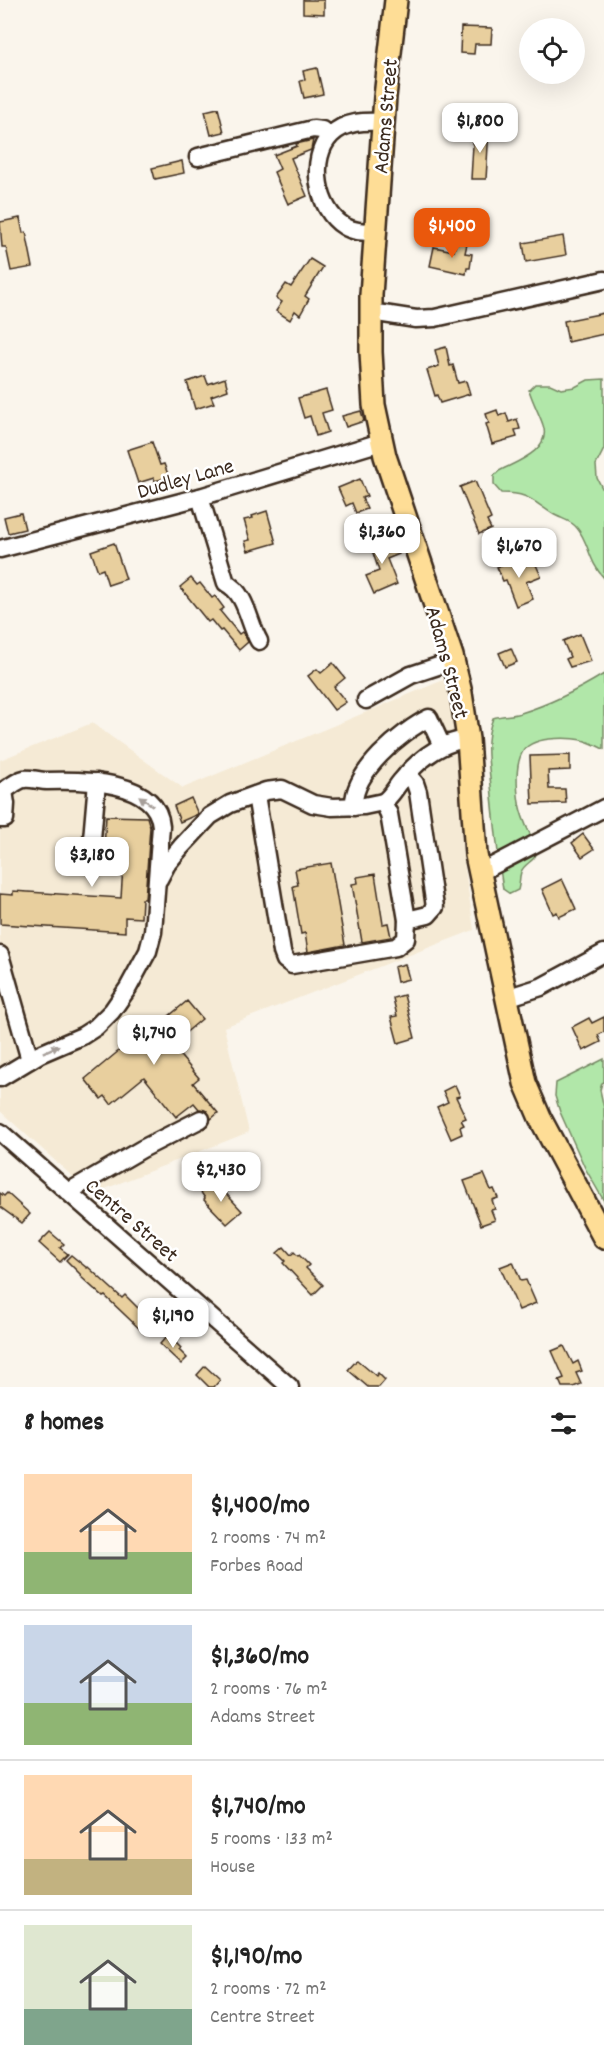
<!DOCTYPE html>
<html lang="en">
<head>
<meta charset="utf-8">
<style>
	:root { --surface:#fff; --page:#f2f2f2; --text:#222; --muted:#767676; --line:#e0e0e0; --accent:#ea580c }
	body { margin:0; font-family:Dekko,sans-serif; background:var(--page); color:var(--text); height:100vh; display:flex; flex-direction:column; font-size:22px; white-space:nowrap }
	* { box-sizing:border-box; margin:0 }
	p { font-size:20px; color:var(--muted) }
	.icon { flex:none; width:33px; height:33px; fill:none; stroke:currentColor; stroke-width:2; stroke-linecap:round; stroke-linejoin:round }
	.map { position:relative; height:1387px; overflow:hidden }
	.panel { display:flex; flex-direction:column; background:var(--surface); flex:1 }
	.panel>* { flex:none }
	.fabs { position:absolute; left:519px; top:18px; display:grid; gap:12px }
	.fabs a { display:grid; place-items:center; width:66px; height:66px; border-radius:50%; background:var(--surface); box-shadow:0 6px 24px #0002; font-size:30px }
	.price { position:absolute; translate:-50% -51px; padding:0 14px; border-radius:12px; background:#fff; color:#222; font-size:20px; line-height:39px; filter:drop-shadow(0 2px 3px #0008) }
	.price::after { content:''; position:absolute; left:50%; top:36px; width:18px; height:14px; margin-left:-9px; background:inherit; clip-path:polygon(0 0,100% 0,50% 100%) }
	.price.on { background:var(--accent); color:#fff }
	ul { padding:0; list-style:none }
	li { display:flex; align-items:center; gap:18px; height:150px; padding:0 24px }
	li+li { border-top:2px solid var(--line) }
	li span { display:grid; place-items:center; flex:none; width:168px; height:120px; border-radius:0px; color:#555 }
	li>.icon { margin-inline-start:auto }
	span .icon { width:72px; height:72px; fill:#fffc; stroke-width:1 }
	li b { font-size:26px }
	h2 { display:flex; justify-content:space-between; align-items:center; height:72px; padding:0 24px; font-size:26px }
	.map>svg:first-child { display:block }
	.built { fill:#f5ead5 }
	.green { fill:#b1e7a9; stroke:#768864; stroke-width:1.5 }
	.building { fill:#e8cf9e; stroke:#3b2a1e; stroke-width:1.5 }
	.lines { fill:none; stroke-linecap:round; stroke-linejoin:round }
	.minor-casing { stroke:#3b2a1e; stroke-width:21 }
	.major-casing { stroke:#3b2a1e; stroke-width:26 }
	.minor { stroke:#fff; stroke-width:16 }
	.major { stroke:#fedd96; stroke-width:21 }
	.oneway { fill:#a79f9a }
	.labels { text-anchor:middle; stroke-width:5; stroke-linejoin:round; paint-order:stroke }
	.street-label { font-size:22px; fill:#3b2a1e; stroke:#fff }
</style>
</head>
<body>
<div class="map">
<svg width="604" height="1387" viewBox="0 0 604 1387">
	<rect width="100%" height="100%" fill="#faf5ec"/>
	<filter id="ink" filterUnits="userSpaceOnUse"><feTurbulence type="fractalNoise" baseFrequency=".0167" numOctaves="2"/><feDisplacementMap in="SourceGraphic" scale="12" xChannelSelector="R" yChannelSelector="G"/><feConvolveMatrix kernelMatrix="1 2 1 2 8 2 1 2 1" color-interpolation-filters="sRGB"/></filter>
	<g filter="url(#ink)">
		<!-- built -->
		<path class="built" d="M 446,679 L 455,727 L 463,855 L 474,930 L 224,1027 L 249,1132 L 92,1194 L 0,1111 L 0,760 L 92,723 L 183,788 Z"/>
		<!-- green -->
		<g class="green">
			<path d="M 604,379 L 604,449 L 596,465 L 597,478 L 604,492 L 604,578 C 588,561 589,542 577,528 C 571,520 561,519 553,514 C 531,500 529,493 501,493 L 494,485 L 494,476 L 499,471 C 516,462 552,450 543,425 C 539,413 533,403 529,390 L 535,384 L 550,384 L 561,389 L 575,387 L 588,380 Z"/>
			<path d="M 604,674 L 604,749 C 597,746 590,742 582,740 C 567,737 530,736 522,753 C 515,766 517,789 519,803 C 521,814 525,824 530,834 C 532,838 535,842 536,846 C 540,861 525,861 521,872 C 519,878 520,884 518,890 L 510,894 L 503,889 C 498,858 495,827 492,796 C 490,770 483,743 493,718 C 502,715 512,716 521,713 C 550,704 578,690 604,674 Z"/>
			<path d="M 604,1059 L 604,1082 L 602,1083 L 600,1090 L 604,1108 L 604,1201 L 585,1168 L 560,1112 L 555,1096 L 556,1083 Z"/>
		</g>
		<!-- building -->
		<g class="building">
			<path d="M 303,0 L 324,0 L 324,14 L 303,13 Z"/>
			<path d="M 461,27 L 492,28 L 491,44 L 475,44 L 474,54 L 460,53 Z"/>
			<path d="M 317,68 L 323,94 L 304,98 L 300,81 L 305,80 L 303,71 Z"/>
			<path d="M 218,108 L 224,132 L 211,135 L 205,111 Z"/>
			<path d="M 474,128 L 489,129 L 486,179 L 471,179 Z"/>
			<path d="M 313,140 L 311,150 L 291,158 L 307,196 L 288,204 L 274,172 L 280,169 L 274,155 L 297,146 L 296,144 Z"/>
			<path d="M 182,161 L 184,173 L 155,179 L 152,168 Z"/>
			<path d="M 20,218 L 23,233 L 26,232 L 33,267 L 11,271 L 6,247 L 2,247 L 0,222 Z"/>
			<path d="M 563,236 L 566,255 L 526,262 L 523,243 Z"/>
			<path d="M 456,242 L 467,244 L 465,253 L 472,254 L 470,268 L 467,268 L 466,274 L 430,266 L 434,247 L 454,251 Z"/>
			<path d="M 310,259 L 323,267 L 305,296 L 309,299 L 300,315 L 295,311 L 290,320 L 276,311 L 282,302 L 276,298 L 286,284 L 291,287 Z"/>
			<path d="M 604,313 L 604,334 L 568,342 L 564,321 Z"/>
			<path d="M 446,347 L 450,366 L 453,365 L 458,383 L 466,381 L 470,394 L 440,403 L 437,395 L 435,396 L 427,370 L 439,366 L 435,350 Z"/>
			<path d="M 205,376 L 208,384 L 225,378 L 228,390 L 211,396 L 214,403 L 195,409 L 187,382 Z"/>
			<path d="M 326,390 L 332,410 L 322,413 L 328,432 L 316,436 L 310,416 L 304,418 L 298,398 Z"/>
			<path d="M 497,410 L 499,416 L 506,413 L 509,422 L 517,419 L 520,429 L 515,430 L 517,437 L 492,444 L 486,424 L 489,423 L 486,414 Z"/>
			<path d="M 361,411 L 364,421 L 346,427 L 342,416 Z"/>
			<path d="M 152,442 L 160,465 L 164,464 L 169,477 L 155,481 L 154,478 L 138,483 L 127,450 Z"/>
			<path d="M 360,479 L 367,496 L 362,498 L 367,509 L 356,513 L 352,503 L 346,506 L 338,488 Z"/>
			<path d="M 475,481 L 491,519 L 487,521 L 491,529 L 479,534 L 460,487 Z"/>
			<path d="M 267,511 L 276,543 L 248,551 L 245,541 L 250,540 L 244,520 L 253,518 L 252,516 Z"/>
			<path d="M 21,513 L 25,529 L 8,533 L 4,517 Z"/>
			<path d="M 380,534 L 385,546 L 394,542 L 399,554 L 387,559 L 397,584 L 374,594 L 366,576 L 379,571 L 368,538 Z"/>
			<path d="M 114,543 L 126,579 L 108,585 L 103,569 L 98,571 L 91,551 Z"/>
			<path d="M 533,558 L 541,576 L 526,582 L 533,599 L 516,606 L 506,580 L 503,581 L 497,567 L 516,559 L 518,564 Z"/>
			<path d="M 191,578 L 197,585 L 200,583 L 212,598 L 215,596 L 224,608 L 220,611 L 239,634 L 242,632 L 245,636 L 248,642 L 239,650 L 222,630 L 220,631 L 211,620 L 208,622 L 180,587 Z"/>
			<path d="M 580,634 L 591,661 L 570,667 L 566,659 L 570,657 L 563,641 Z"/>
			<path d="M 511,648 L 517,662 L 505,667 L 499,653 Z"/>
			<path d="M 333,663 L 345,678 L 334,687 L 346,702 L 334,710 L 308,676 L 317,669 L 321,673 Z"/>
			<path d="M 570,755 L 570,770 L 548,771 L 549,789 L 565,789 L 566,803 L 532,804 L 530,756 Z"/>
			<path d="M 191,798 L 198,814 L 180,822 L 174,806 Z"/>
			<path d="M 106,816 L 147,817 L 150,827 L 145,899 L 142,899 L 141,918 L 125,917 L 125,932 L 0,924 L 0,894 L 13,895 L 13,891 L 121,898 L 123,866 L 103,865 Z"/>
			<path d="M 583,834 L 594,849 L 582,857 L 572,843 Z"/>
			<path d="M 331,863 L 345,945 L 308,952 L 305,933 L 301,934 L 293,886 L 298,885 L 295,869 Z"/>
			<path d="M 375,874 L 383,924 L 388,923 L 391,937 L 362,942 L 352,884 L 358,883 L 357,877 Z"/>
			<path d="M 562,879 L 576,909 L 559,917 L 557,912 L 553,914 L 542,889 Z"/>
			<path d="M 405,964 L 409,979 L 397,982 L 394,967 Z"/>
			<path d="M 404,995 L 415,1038 L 398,1043 L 391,1017 L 397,1016 L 393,998 Z"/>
			<path d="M 187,1001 L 202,1019 L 171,1045 L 199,1078 L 193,1083 L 218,1113 L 211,1119 L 207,1111 L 199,1109 L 194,1103 L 176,1117 L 144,1077 L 111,1104 L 105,1096 L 101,1099 L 85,1079 L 126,1045 L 122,1040 L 137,1027 L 145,1036 Z"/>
			<path d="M 604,1017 L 604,1032 L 598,1035 L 601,1042 L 583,1051 L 572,1027 L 589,1018 L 592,1023 Z"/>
			<path d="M 455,1085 L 460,1096 L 456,1097 L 466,1118 L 461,1120 L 464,1125 L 460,1127 L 462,1134 L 451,1139 L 437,1107 L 448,1102 L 443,1091 Z"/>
			<path d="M 484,1174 L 491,1190 L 494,1189 L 498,1198 L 492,1200 L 495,1209 L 491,1210 L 495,1220 L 481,1225 L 464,1181 Z"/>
			<path d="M 209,1183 L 216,1191 L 220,1187 L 242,1211 L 227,1224 L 204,1200 L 205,1198 L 200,1191 Z"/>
			<path d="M 0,1193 L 4,1196 L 7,1193 L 30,1214 L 22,1223 L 0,1207 Z"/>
			<path d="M 50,1232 L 64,1244 L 60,1248 L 68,1254 L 60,1262 L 39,1243 Z"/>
			<path d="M 284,1247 L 291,1255 L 294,1252 L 298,1256 L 299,1255 L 309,1265 L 306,1268 L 323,1285 L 313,1295 L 283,1263 L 285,1261 L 277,1253 Z"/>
			<path d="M 71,1255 L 87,1268 L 88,1267 L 122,1298 L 125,1295 L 142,1312 L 143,1310 L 155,1324 L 145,1334 L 105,1296 L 103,1297 L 80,1276 L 81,1275 L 66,1260 Z"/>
			<path d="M 513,1262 L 521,1281 L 526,1280 L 536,1303 L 519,1310 L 500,1267 Z"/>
			<path d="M 168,1335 L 181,1348 L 179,1350 L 187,1358 L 181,1364 L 160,1344 Z"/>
			<path d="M 564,1346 L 573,1364 L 578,1361 L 582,1371 L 576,1373 L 581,1384 L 573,1387 L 562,1387 L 559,1380 L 564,1378 L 552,1351 Z"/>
			<path d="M 357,1360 L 376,1376 L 378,1373 L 385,1380 L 379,1387 L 368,1387 L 348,1370 Z"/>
			<path d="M 205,1366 L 220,1380 L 214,1387 L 209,1387 L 197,1375 Z"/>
		</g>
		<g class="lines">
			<defs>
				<g id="minor">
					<path d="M 198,157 L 313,129 L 322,130 L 329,137"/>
					<path d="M 375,232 C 365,232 353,232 344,226 C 317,210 308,158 331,135 C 345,121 365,121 383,122"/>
					<path d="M 371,312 L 416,319 L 435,318 L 604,280"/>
					<path d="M 200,497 L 226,583 C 247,594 248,622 259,641"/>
					<path d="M 0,549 L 200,497 L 381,442"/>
					<path d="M 366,700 L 411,675 L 453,661"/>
					<path d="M 0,792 C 9,789 15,781 24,779 C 31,778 40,781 47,781 C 81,780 157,779 161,826 L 153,932 L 148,951 L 128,988 L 112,1011 L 96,1027 L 82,1036 L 40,1054 L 0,1078"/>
					<path d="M 256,795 L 282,952 L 285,960 L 292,965 L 396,947 L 406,939 L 407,920 L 389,814 L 383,802"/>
					<path d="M 354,807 C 351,773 402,731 429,718 L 442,746"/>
					<path d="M 0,819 L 5,819 L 6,804 L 4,791"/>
					<path d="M 92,839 L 97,782"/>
					<path d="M 479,873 L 604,808"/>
					<path d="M 159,879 L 167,864 L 181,847 L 210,816 L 230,804 L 266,791 L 282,789 L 313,804 L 332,807 L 364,806 L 383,802 C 391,797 395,788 401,781 C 418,760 441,742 468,739"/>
					<path d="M 407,920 L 428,915 L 435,907 L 418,792 L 415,783 L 407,774"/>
					<path d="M 0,955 L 30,1060"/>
					<path d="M 506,998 L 541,987 L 604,953"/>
					<path d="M 0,1132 L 290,1387"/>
					<path d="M 68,1192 L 142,1149 L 201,1119"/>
				</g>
				<path id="major" d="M 396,0 L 385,97 L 371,295 L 371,352 L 374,405 L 385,456 L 452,656 L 461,693 L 468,739 L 476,855 L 525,1083 L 540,1118 L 604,1238"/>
			</defs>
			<!-- minor casing -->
			<use href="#minor" class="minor-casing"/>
			<!-- major casing -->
			<use href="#major" class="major-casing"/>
			<!-- minor -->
			<use href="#minor" class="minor"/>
			<!-- major -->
			<use href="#major" class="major"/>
		</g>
		<!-- one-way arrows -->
		<defs><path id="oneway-solid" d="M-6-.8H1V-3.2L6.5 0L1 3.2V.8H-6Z" transform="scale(1.5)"/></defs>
		<g class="oneway">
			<use href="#oneway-solid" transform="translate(146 801) rotate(-144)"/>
			<use href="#oneway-solid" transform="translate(51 1049) rotate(-24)"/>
		</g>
	</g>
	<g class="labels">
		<!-- street labels -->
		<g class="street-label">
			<text transform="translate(384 116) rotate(-85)" y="8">Adams Street</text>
			<text transform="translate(185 477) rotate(-16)" y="8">Dudley Lane</text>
			<text transform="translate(449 662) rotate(75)" y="8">Adams Street</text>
			<text transform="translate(133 1219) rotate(41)" y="8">Centre Street</text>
		</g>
	</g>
</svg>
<div class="fabs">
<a><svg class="icon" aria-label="locate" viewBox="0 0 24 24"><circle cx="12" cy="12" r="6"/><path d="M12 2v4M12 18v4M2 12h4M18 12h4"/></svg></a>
</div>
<b class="price" style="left:480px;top:154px">$1,800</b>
<b class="price on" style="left:452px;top:259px">$1,400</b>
<b class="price" style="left:382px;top:565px">$1,360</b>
<b class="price" style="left:519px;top:579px">$1,670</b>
<b class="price" style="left:92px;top:888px">$3,180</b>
<b class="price" style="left:154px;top:1066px">$1,740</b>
<b class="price" style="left:221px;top:1203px">$2,430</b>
<b class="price" style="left:173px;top:1349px">$1,190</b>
</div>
<section class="panel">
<h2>8 homes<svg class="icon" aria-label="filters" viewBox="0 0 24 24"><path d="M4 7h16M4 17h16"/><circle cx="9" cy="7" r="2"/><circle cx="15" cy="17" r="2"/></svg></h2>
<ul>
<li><span style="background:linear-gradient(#ffd9b3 65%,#8fb573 0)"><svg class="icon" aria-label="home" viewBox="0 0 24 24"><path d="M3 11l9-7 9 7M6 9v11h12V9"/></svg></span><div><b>$1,400/mo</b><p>2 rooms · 74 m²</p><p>Forbes Road</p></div></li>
<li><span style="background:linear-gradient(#c9d6e8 65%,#8fb573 0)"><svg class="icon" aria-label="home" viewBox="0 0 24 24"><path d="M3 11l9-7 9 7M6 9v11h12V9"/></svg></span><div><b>$1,360/mo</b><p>2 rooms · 76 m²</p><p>Adams Street</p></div></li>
<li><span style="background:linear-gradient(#ffd9b3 70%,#c2b280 0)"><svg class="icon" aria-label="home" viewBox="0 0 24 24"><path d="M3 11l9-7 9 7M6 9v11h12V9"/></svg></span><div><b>$1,740/mo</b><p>5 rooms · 133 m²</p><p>House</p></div></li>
<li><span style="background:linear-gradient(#dfe7d0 70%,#7fa58c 0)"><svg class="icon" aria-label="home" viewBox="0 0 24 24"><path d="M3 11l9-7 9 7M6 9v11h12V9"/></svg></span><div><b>$1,190/mo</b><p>2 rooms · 72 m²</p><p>Centre Street</p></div></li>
</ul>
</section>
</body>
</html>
